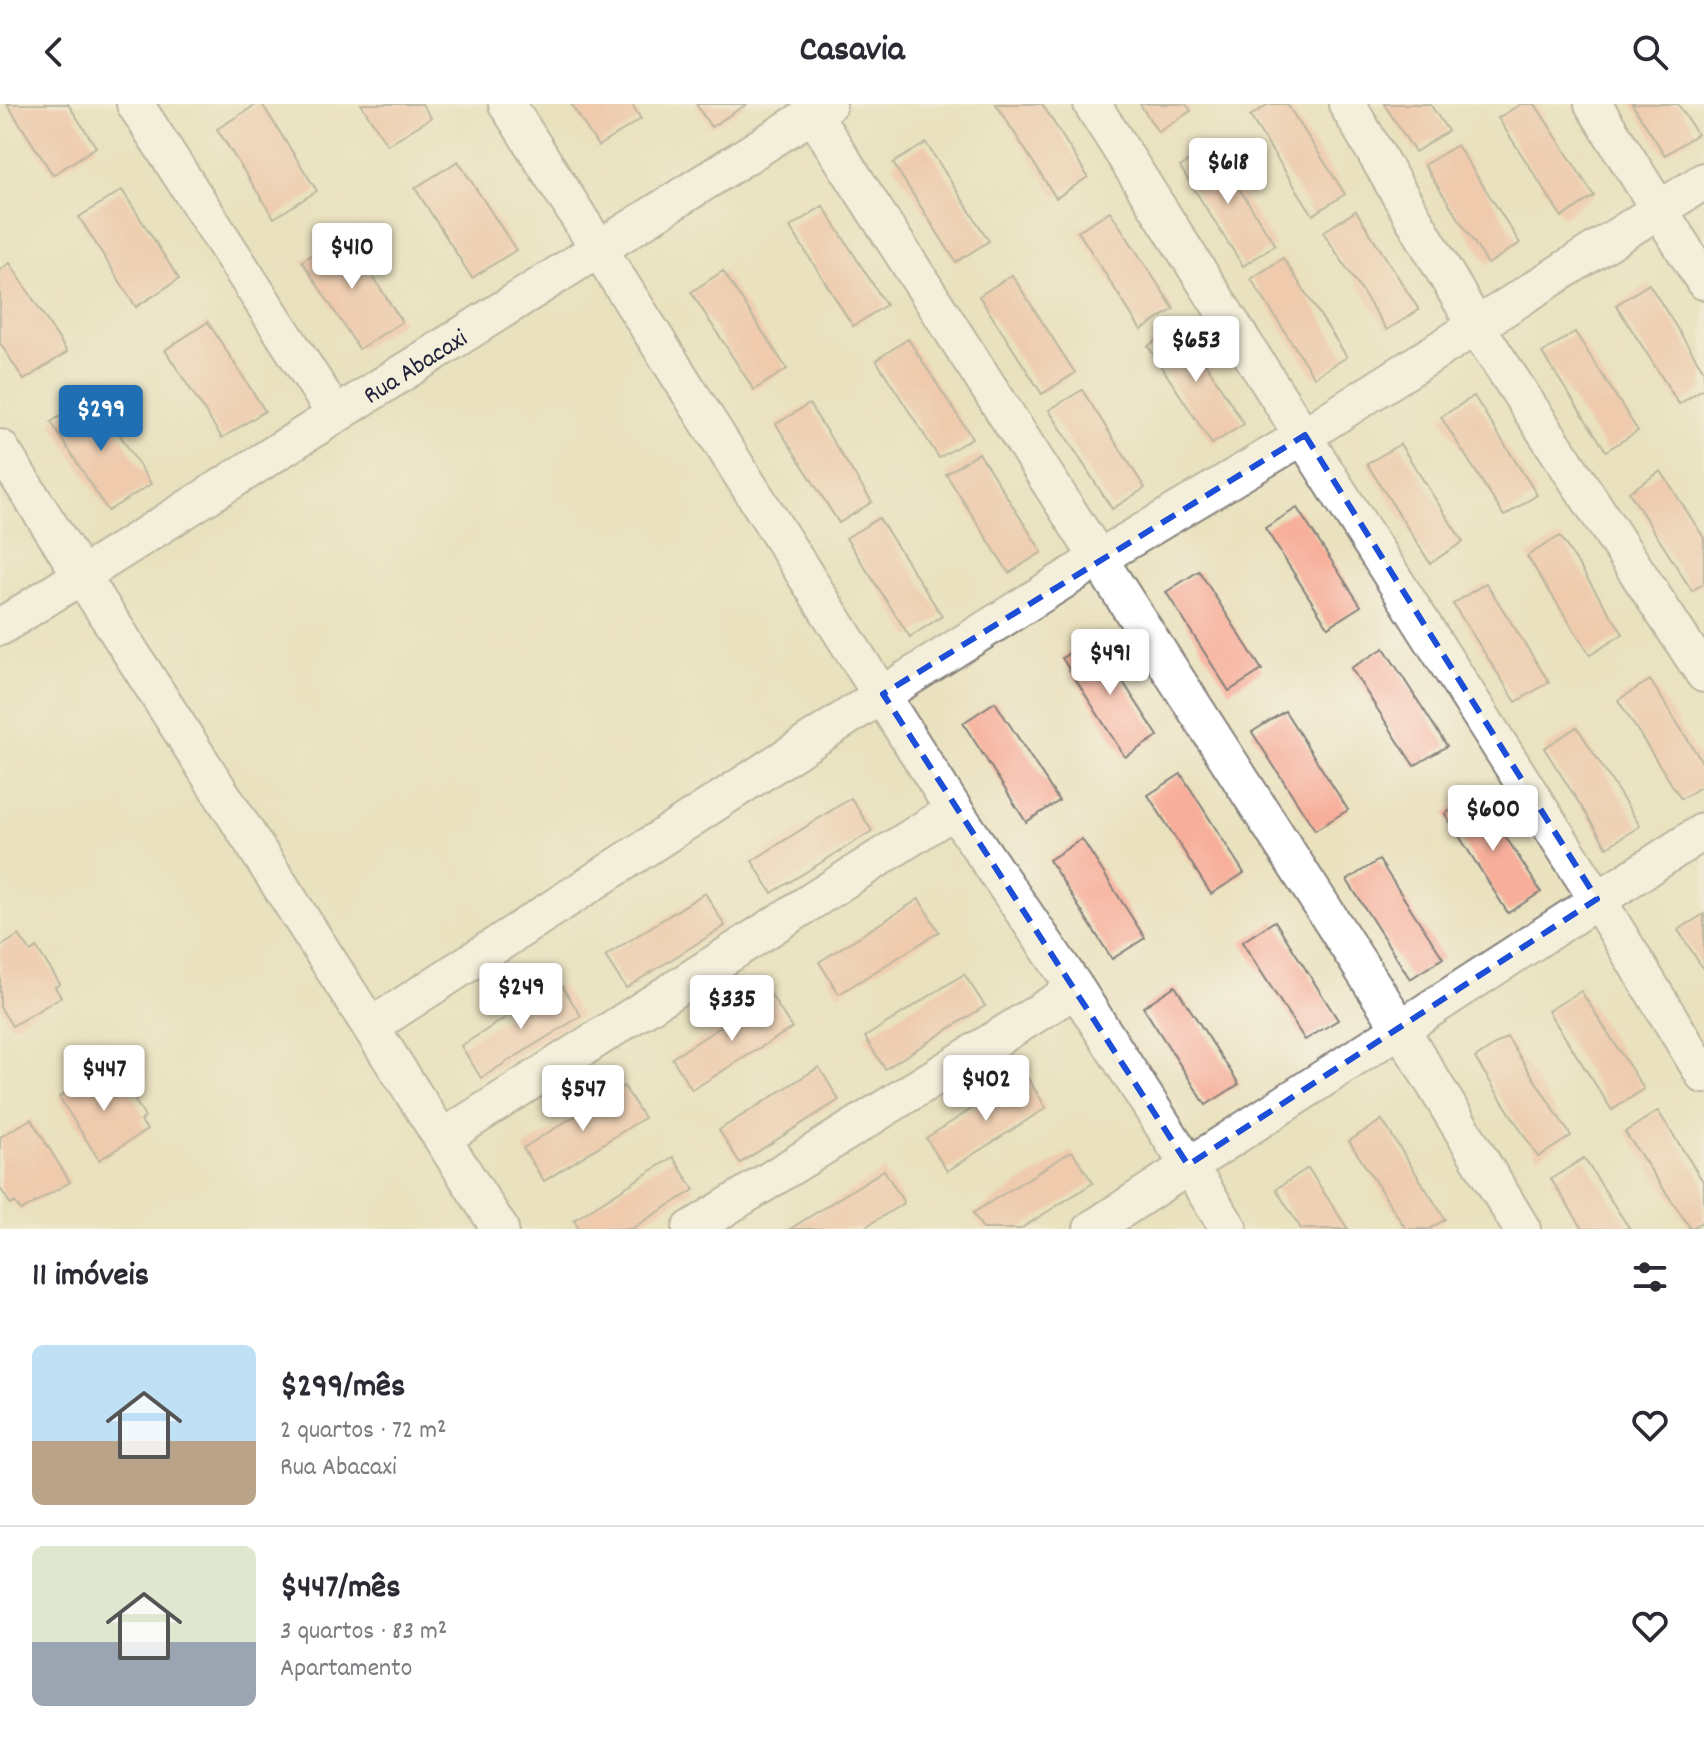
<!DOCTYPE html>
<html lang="pt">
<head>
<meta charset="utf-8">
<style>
	:root { --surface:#fff; --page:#f2f2f3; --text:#2b2b33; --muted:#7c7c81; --line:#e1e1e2; --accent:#1f6fb2 }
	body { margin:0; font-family:Dekko,sans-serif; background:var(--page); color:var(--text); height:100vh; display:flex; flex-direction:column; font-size:30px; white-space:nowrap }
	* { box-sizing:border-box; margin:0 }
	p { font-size:26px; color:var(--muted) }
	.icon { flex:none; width:44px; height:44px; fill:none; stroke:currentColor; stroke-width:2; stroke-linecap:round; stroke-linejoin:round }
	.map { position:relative; height:1125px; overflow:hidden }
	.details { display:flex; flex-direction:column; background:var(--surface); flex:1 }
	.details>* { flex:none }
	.price { position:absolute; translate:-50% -68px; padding:0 18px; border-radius:8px; background:#fff; color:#222; font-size:26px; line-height:52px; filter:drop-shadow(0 2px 4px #0008) }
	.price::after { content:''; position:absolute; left:50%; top:48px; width:24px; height:18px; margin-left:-12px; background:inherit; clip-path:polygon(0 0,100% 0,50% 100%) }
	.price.current { background:var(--accent); color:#fff }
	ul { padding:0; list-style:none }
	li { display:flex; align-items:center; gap:24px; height:200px; padding:0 32px }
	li+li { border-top:2px solid var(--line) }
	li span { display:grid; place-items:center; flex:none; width:224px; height:160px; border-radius:12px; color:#555 }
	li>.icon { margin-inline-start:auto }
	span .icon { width:96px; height:96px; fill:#fffc; stroke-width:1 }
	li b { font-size:34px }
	h2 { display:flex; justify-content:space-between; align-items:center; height:96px; padding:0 32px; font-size:34px }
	header { display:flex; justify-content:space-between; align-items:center; height:104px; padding:0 32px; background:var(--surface); font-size:36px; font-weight:800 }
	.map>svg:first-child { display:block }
	.building { fill:#f7ae9a }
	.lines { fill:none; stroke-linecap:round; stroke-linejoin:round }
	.minor-casing { stroke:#86827c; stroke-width:40 }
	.minor { stroke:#fff; stroke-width:36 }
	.marked { fill:none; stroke:#1d4ed8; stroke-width:6; stroke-dasharray:16 10; stroke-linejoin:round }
	.labels { text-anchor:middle; stroke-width:8; stroke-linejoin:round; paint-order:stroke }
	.street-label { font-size:26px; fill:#22223b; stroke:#f7f3e8 }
</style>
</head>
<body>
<header><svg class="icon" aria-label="back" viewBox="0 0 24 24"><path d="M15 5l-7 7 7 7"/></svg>Casavia<svg class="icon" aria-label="search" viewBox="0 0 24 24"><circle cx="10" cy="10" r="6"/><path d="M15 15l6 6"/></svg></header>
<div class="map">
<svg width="1704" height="1125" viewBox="0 0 1704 1125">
	<rect width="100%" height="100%" fill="#f7f3e8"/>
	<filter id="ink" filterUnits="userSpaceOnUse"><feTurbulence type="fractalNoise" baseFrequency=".0125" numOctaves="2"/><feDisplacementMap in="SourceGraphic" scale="16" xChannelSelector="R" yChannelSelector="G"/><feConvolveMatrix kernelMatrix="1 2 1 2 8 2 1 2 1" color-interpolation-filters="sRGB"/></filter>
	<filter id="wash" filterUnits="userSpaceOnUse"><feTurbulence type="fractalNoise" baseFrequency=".006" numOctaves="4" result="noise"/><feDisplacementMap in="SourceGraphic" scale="32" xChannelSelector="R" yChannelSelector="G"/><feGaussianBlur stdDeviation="1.8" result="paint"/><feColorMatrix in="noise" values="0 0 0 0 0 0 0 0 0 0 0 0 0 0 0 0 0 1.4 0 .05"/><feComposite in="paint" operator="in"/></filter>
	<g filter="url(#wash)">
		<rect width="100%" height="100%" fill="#eae1be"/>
		<g id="blocks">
			<!-- building -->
			<g class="building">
				<path d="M 7,0 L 68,0 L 96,43 L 53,71 Z"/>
				<path d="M 257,0 L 262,0 L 317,87 L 274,114 L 217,25 Z"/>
				<path d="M 361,0 L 422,0 L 431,14 L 387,41 Z"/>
				<path d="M 571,0 L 632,0 L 641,15 L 598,42 Z"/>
				<path d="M 696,0 L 747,0 L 711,23 Z"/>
				<path d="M 996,0 L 1042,0 L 1088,73 L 1056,94 Z"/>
				<path d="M 1140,0 L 1186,0 L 1191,7 L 1158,28 Z"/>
				<path d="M 1269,0 L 1287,0 L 1345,90 L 1313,111 L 1250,12 Z"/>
				<path d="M 1384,0 L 1430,0 L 1448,27 L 1415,48 Z"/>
				<path d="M 1521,0 L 1535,0 L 1594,92 L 1562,113 L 1498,14 Z"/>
				<path d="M 1632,0 L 1678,0 L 1697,30 L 1665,51 Z"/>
				<path d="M 926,39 L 989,137 L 956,158 L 893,59 Z"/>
				<path d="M 1457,41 L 1520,139 L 1488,160 L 1424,61 Z"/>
				<path d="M 1212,42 L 1275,141 L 1243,162 L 1180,63 Z"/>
				<path d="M 458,57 L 516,146 L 472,174 L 415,84 Z"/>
				<path d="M 122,86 L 179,175 L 136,203 L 79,113 Z"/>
				<path d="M 823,102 L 886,201 L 853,222 L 790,123 Z"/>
				<path d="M 1110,107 L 1174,205 L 1141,226 L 1078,127 Z"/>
				<path d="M 1356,107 L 1419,206 L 1387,226 L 1323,128 Z"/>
				<path d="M 345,129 L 402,218 L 359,245 L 302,157 Z"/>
				<path d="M 1283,154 L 1347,253 L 1314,273 L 1251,175 Z"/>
				<path d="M 10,159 L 67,248 L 24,276 L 0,239 L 0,166 Z"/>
				<path d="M 723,167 L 787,265 L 754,286 L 691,188 Z"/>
				<path d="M 1012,171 L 1075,269 L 1042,290 L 979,192 Z"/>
				<path d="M 1649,180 L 1704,267 L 1704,284 L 1679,300 L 1616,201 Z"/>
				<path d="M 208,218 L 265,307 L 222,334 L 165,246 Z"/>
				<path d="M 1181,221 L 1244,320 L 1212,340 L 1148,242 Z"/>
				<path d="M 1575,228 L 1638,327 L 1606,347 L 1542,249 Z"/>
				<path d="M 908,235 L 972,334 L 939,354 L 876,256 Z"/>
				<path d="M 1082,286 L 1145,384 L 1112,405 L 1049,306 Z"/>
				<path d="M 94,290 L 151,380 L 108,407 L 51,318 Z"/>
				<path d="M 1474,292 L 1537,391 L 1504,412 L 1441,313 Z"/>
				<path d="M 809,300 L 872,398 L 839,419 L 776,320 Z"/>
				<path d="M 1400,340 L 1463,438 L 1430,459 L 1367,360 Z"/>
				<path d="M 979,349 L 1042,448 L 1009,469 L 946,370 Z"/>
				<path d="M 1661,367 L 1704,434 L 1704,479 L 1692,487 L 1629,388 Z"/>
				<path d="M 1297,404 L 1361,502 L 1328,523 L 1265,424 Z"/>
				<path d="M 879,414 L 942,512 L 910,533 L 846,434 Z"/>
				<path d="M 1560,432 L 1623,530 L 1590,551 L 1527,452 Z"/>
				<path d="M 1199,467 L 1262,566 L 1229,587 L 1166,488 Z"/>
				<path d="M 1486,479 L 1549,578 L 1516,598 L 1453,500 Z"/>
				<path d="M 1094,533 L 1158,632 L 1125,653 L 1062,554 Z"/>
				<path d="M 1384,544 L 1447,642 L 1414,662 L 1351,564 Z"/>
				<path d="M 1650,576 L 1704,661 L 1704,681 L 1681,695 L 1618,596 Z"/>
				<path d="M 995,598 L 1059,697 L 1026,718 L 963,619 Z"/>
				<path d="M 1285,607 L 1348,706 L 1315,726 L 1252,628 Z"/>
				<path d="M 1577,623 L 1640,722 L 1607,743 L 1544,644 Z"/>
				<path d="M 1181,670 L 1244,769 L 1211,790 L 1148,691 Z"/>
				<path d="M 1478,689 L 1541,788 L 1508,809 L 1445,710 Z"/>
				<path d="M 851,694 L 872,727 L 772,789 L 752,757 Z"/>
				<path d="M 1082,735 L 1145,834 L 1112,855 L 1049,756 Z"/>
				<path d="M 1379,756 L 1443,854 L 1410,875 L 1347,776 Z"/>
				<path d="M 705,789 L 725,822 L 626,884 L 605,852 Z"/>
				<path d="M 919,795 L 939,828 L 839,890 L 819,858 Z"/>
				<path d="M 1704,810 L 1704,866 L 1678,826 Z"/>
				<path d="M 1275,817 L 1338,916 L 1305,936 L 1242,838 Z"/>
				<path d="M 19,831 L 31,848 L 37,844 L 60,880 L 55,883 L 61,893 L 12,922 L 0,903 L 0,843 Z"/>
				<path d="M 964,870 L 985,902 L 885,965 L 865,933 Z"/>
				<path d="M 560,879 L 581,912 L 481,974 L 461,942 Z"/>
				<path d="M 1175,882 L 1239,980 L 1206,1001 L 1143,903 Z"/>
				<path d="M 1581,887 L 1644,985 L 1612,1006 L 1548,907 Z"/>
				<path d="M 771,891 L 792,924 L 692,986 L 672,954 Z"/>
				<path d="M 1507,933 L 1571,1032 L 1538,1053 L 1475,954 Z"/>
				<path d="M 819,963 L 839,996 L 740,1059 L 719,1026 Z"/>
				<path d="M 106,964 L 116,982 L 123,977 L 145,1013 L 141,1017 L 147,1026 L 99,1056 L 59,993 Z"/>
				<path d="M 1026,971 L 1046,1004 L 947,1067 L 926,1034 Z"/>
				<path d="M 624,982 L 644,1014 L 544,1077 L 523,1044 Z"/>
				<path d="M 1658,1007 L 1704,1079 L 1704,1116 L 1691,1125 L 1625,1028 Z"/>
				<path d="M 31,1015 L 70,1078 L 21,1107 L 15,1098 L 11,1101 L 0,1084 L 0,1033 Z"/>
				<path d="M 1382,1016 L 1445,1115 L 1430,1125 L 1406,1125 L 1349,1037 Z"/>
				<path d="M 1072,1047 L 1093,1079 L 1020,1125 L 983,1125 L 973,1109 Z"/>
				<path d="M 673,1053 L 694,1086 L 631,1125 L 579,1125 L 574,1116 Z"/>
				<path d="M 1584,1054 L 1616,1104 L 1630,1125 L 1583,1125 L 1551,1075 Z"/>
				<path d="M 1308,1064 L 1340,1113 L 1348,1125 L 1301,1125 L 1276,1085 Z"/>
				<path d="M 884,1066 L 904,1099 L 862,1125 L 790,1125 Z"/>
			</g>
		</g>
	</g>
	<g filter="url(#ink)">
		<use href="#blocks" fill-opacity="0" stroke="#86827c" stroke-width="2"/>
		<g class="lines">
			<defs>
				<g id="minor">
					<path d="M 135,0 L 335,310"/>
					<path d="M 507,0 L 954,706 L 1076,885 L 1229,1125"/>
					<path d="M 1092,0 L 1597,795 L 1704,971"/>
					<path d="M 1347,0 L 1476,222 L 1704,570"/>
					<path d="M 1593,0 L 1704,177"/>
					<path d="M 813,10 L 1401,925 L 1522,1125"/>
					<path d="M 0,344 L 500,1125"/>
					<path id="s1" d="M 0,523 L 828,0"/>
					<path d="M 373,921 L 883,590 L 1099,454 L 1305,331 L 1704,77"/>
					<path d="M 444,1033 L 954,706"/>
					<path d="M 691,1125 L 1076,885"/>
					<path d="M 1092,1125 L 1704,727"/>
				</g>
			</defs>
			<!-- minor casing -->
			<use href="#minor" class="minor-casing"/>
			<!-- minor -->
			<use href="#minor" class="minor"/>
		</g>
	</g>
	<!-- marked area -->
	<path d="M0 0H1704V1125H0ZM 1305,331 L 1597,795 L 1188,1061 L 883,590 Z" fill="#eae1be" fill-opacity=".55" fill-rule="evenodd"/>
	<path class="marked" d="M 1305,331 L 1597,795 L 1188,1061 L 883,590 Z"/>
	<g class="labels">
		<!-- street labels -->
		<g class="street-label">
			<text dy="9" stroke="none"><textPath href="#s1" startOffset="490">Rua Abacaxi</textPath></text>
		</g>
	</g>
</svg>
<b class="price" style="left:1228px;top:102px">$618</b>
<b class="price" style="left:352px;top:187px">$410</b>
<b class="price" style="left:1196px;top:280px">$653</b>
<b class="price current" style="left:101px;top:349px">$299</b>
<b class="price" style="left:1110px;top:593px">$491</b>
<b class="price" style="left:1493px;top:749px">$600</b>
<b class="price" style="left:521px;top:927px">$249</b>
<b class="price" style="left:732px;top:939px">$335</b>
<b class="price" style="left:104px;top:1009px">$447</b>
<b class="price" style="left:986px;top:1019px">$402</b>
<b class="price" style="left:583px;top:1029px">$547</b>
</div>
<section class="details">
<h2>11 imóveis<svg class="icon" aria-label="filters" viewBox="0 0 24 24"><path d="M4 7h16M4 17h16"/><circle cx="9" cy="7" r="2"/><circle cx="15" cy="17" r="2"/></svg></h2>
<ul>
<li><span style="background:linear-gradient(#bfe0f5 60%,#b9a48a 0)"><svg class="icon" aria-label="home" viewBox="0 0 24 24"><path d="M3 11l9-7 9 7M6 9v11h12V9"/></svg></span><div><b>$299/mês</b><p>2 quartos · 72 m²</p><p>Rua Abacaxi</p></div><svg class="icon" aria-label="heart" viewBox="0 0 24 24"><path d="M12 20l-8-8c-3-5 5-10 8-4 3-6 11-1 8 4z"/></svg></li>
<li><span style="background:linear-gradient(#dfe7d0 60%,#9aa5b1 0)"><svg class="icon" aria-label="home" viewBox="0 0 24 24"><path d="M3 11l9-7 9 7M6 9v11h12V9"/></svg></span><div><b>$447/mês</b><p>3 quartos · 83 m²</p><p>Apartamento</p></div><svg class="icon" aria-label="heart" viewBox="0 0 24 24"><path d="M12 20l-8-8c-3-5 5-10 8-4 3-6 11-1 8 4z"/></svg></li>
</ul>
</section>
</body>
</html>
